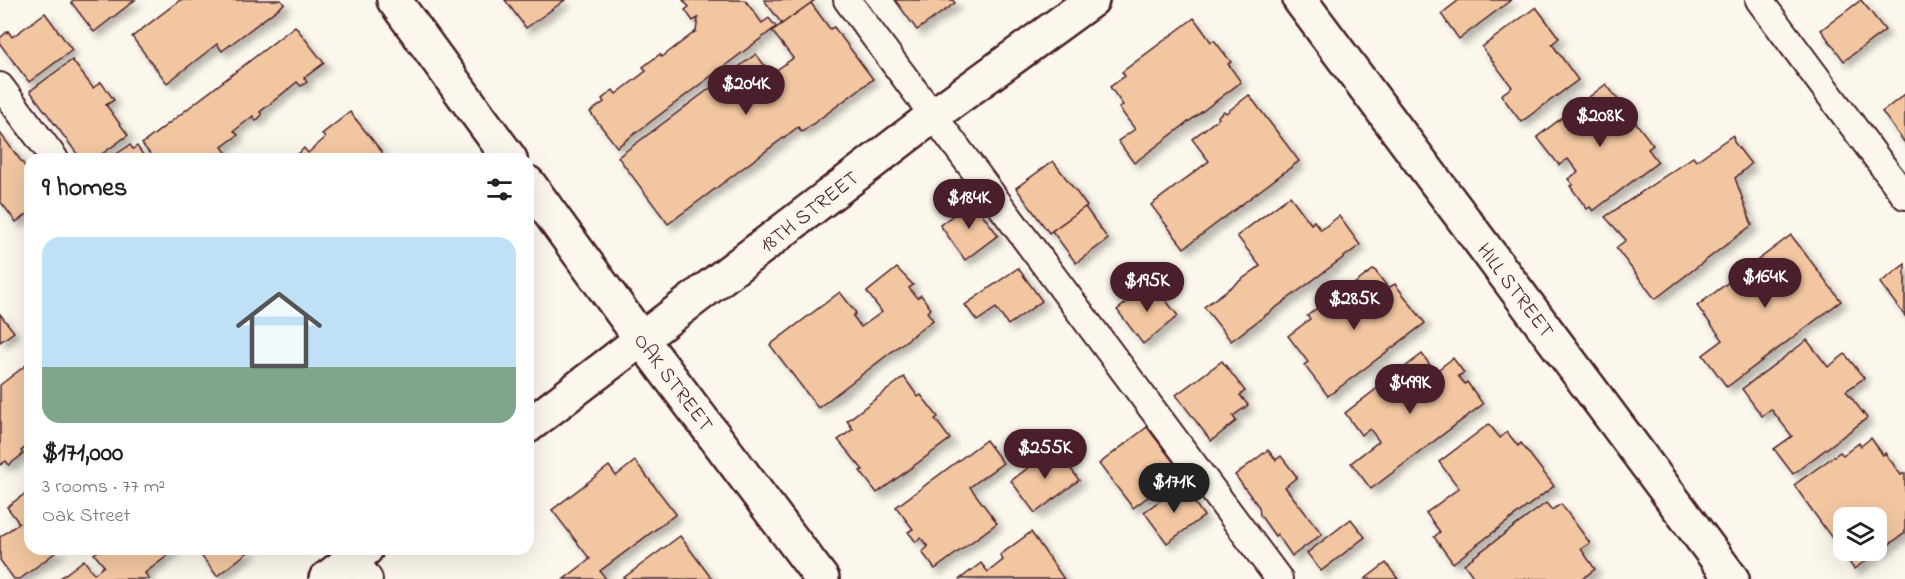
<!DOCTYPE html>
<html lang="en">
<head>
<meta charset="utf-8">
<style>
	:root { --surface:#fff; --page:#f2f2f2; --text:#222; --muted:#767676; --accent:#4a1f2b }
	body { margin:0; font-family:"Indie Flower",sans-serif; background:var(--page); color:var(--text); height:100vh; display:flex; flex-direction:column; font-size:22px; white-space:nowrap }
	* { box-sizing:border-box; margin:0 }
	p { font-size:20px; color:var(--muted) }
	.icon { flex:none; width:33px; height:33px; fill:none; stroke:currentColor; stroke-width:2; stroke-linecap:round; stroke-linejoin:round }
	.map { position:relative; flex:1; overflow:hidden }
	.panel { position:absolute; left:24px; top:153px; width:510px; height:402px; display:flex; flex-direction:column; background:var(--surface); border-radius:18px; box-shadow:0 6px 24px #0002 }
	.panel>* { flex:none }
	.fabs { position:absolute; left:1833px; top:507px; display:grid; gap:12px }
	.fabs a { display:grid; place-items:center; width:54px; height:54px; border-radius:12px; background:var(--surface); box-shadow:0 6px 24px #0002; font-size:30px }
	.price { position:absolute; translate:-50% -51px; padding:0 14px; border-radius:21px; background:var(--accent); color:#fff; font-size:20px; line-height:39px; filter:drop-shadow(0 2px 3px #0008) }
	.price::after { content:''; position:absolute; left:50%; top:36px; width:18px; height:14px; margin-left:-9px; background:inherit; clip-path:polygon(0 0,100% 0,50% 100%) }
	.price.active { background:#222; color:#fff }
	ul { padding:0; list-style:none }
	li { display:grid; align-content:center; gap:12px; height:318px; padding:0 18px }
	li span { display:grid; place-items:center; height:186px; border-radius:18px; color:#555 }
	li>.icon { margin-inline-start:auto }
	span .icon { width:108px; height:108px; fill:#fffc; stroke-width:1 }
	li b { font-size:26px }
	h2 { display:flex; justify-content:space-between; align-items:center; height:72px; padding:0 18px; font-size:26px }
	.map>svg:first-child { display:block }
	.building { fill:#f1c6a0; stroke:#4a1f2b; stroke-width:1.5; fill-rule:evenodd; filter:url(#shadow) }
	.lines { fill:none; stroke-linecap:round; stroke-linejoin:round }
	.service-casing { stroke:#4a1f2b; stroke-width:30 }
	.minor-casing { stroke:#4a1f2b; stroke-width:38 }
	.service { stroke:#fbf7ec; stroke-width:26 }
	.minor { stroke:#fbf7ec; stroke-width:33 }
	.labels { text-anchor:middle; stroke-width:5; stroke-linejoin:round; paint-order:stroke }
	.street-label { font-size:21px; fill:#4a1f2b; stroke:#fbf7ec }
</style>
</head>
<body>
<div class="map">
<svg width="1905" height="579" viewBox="0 0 1905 579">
	<defs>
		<filter id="shadow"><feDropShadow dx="5.5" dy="5.5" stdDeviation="3" flood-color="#0004"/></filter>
	</defs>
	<rect width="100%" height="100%" fill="#fbf7ec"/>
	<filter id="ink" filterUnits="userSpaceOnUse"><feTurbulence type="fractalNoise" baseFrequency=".0167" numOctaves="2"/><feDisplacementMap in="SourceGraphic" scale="12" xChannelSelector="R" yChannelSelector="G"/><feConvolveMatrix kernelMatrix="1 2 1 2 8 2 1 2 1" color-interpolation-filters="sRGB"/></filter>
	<g filter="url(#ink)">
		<!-- building -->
		<g class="building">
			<path d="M 74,0 L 135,0 L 94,32 L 71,2 Z"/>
			<path d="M 180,0 L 281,0 L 284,4 L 222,51 L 217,44 L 167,83 L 132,37 Z"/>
			<path d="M 505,0 L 565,0 L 526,28 Z"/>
			<path d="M 683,0 L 745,0 L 762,23 L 769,18 L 776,27 L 617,147 L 590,112 L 604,102 L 602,99 L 613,90 L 616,94 L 646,71 L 643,67 L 660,54 L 662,57 L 696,31 L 698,18 L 693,21 L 685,10 L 689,7 Z"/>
			<path d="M 764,0 L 815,0 L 782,24 Z"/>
			<path d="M 895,0 L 953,0 L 955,3 L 917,30 Z"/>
			<path d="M 1459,0 L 1511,0 L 1459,39 L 1441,14 Z"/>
			<path d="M 1861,0 L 1885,30 L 1844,61 L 1821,30 Z"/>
			<path d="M 811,3 L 830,29 L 834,27 L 873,79 L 802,132 L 798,127 L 668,224 L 618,157 L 756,54 L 771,74 L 793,58 L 772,31 Z"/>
			<path d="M 1536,7 L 1559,38 L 1552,44 L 1578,80 L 1521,122 L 1501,95 L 1512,87 L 1482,47 Z"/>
			<path d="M 45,13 L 72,50 L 29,82 L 0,44 L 0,38 L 8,31 L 12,37 Z"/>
			<path d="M 1194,18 L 1211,42 L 1214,40 L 1231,62 L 1228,64 L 1241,82 L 1134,163 L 1118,141 L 1135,129 L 1119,108 L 1123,105 L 1110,87 L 1125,76 L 1122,72 Z"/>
			<path d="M 295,26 L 324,63 L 304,78 L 307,82 L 301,86 L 297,82 L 260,112 L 262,115 L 256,121 L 253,116 L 234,131 L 238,135 L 222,147 L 229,156 L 225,159 L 154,159 L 142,144 Z"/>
			<path d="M 72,60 L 93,88 L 101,82 L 114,100 L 106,105 L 128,135 L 95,159 L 81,159 L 30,91 Z"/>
			<path d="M 1606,84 L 1653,145 L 1648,149 L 1658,162 L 1593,211 L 1590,207 L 1587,209 L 1570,186 L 1573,185 L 1568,179 L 1578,172 L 1568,159 L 1559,165 L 1537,137 Z"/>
			<path d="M 1905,94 L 1905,143 L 1882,112 Z"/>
			<path d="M 1249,95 L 1299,161 L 1184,248 L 1151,205 L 1209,161 L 1192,139 L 1219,118 L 1218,116 L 1224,111 L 1226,113 Z"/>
			<path d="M 350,112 L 382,152 L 381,159 L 293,159 L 304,148 L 308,153 L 325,138 L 322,134 Z"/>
			<path d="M 0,133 L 30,173 L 30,212 L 16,222 L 0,201 Z"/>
			<path d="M 1733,135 L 1734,142 L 1751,164 L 1735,178 L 1752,225 L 1655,299 L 1616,248 L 1626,240 L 1605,217 L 1693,157 L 1696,161 Z"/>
			<path d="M 130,145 L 133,149 L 137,146 L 146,159 L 109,159 Z"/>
			<path d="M 1053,161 L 1087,206 L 1049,233 L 1016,188 Z"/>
			<path d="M 1290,196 L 1311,224 L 1314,221 L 1321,230 L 1339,216 L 1360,245 L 1231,341 L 1204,307 L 1260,266 L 1237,236 Z"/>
			<path d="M 972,201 L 998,235 L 965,260 L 940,225 Z"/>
			<path d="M 1085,207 L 1108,239 L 1076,263 L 1052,231 Z"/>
			<path d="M 1791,235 L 1841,301 L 1727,387 L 1703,355 L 1723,340 L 1697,306 Z"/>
			<path d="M 1905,264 L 1905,316 L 1880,283 Z"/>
			<path d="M 897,268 L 913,285 L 909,288 L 917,298 L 921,295 L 931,309 L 927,312 L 933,320 L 818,408 L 770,345 L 840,292 L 856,313 L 853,316 L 861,327 L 882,312 L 867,292 Z"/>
			<path d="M 1018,268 L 1042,301 L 1008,325 L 996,308 L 977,321 L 965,305 Z"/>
			<path d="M 1374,269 L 1388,288 L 1395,284 L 1425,323 L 1328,396 L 1304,365 L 1308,362 L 1288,336 L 1310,319 L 1307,316 L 1328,299 L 1330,302 Z"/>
			<path d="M 1152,283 L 1178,316 L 1143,344 L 1117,310 Z"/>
			<path d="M 0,314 L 14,332 L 0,342 Z"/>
			<path d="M 1807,340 L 1828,367 L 1845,354 L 1864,378 L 1846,391 L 1867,418 L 1793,474 L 1774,449 L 1792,436 L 1771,409 L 1762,416 L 1742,389 Z"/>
			<path d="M 1422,354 L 1435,372 L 1453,358 L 1464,373 L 1458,376 L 1465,384 L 1467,382 L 1483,404 L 1371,489 L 1351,463 L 1379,441 L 1370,429 L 1361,435 L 1345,413 Z"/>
			<path d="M 1222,361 L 1245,391 L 1240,395 L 1248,405 L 1233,416 L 1236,421 L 1211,441 L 1176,395 Z"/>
			<path d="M 30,362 L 30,444 L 21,451 L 23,454 L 9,465 L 6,461 L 0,465 L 0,385 Z"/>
			<path d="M 904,377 L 918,397 L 921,395 L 938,417 L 935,419 L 950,439 L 877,493 L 860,471 L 863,470 L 838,440 L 853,429 L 847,421 Z"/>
			<path d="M 1489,424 L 1500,438 L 1507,432 L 1518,446 L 1521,443 L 1554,486 L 1453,563 L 1434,537 L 1440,532 L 1426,513 L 1459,488 L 1439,462 Z"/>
			<path d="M 1147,427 L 1181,472 L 1133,508 L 1099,464 Z"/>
			<path d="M 1871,438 L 1883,455 L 1885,453 L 1901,475 L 1905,473 L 1905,533 L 1854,569 L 1794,485 L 1840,452 L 1843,455 L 1859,443 L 1861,446 ZM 1844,518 L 1876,518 L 1876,550 L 1844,550 Z"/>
			<path d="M 986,440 L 1003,463 L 970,487 L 997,523 L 935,569 L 922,552 L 928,547 L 921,538 L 916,542 L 908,532 L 913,529 L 896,507 Z"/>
			<path d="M 1055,447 L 1079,480 L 1035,513 L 1011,481 Z"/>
			<path d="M 1268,450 L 1276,460 L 1281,456 L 1297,477 L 1285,487 L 1322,534 L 1292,556 L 1277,534 L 1275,536 L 1260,515 L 1259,507 L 1235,475 Z"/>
			<path d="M 635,461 L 676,514 L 600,571 L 606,579 L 564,579 L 590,559 L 552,510 L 609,466 L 616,476 Z"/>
			<path d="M 1182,485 L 1204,516 L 1167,543 L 1144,512 Z"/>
			<path d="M 30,490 L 30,549 L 60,549 L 20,579 L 14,579 L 0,560 L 0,537 L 19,523 L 7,507 Z"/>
			<path d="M 1546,503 L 1552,510 L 1561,504 L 1590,543 L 1581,549 L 1595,569 L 1582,579 L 1475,579 L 1464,564 Z"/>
			<path d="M 1351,519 L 1365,537 L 1321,571 L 1307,553 Z"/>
			<path d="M 1031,532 L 1064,579 L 960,579 L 981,563 L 988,572 L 1003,560 L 1000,555 Z"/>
			<path d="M 680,536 L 712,579 L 622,579 Z"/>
			<path d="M 101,549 L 174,549 L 175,550 L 145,573 L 149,579 L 59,579 L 84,560 L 94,574 L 104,566 L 94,554 Z"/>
			<path d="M 196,549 L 252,549 L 217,576 Z"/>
			<path d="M 1386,563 L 1398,579 L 1365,579 Z"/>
		</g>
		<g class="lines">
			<defs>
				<g id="service">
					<path d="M 847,0 L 1279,579"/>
					<path d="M 1759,0 L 1905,196"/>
					<path d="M 0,86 L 55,159"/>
					<path d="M 347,549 L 369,579"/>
				</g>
				<g id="minor">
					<path d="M 394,0 L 510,159"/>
					<path d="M 1300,0 L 1732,579"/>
					<path d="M 528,183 L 642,340 L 822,579"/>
					<path d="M 528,426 L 934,115 L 1092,0"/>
					<path d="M 326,579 L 366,549"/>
				</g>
			</defs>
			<!-- service casing -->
			<use href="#service" class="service-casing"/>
			<!-- minor casing -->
			<use href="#minor" class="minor-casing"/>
			<!-- service -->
			<use href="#service" class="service"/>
			<!-- minor -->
			<use href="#minor" class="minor"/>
		</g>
	</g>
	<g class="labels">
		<!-- street labels -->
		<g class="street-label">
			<text transform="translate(809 211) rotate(-38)" y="7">18TH STREET</text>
			<text transform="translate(1516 290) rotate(53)" y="7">HILL STREET</text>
			<text transform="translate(674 382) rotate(53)" y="7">OAK STREET</text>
		</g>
	</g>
</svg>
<div class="fabs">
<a><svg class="icon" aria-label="layers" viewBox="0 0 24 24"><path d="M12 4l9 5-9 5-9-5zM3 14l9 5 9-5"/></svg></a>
</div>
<b class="price" style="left:746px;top:116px">$204K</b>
<b class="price" style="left:1600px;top:148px">$208K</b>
<b class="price" style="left:969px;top:230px">$184K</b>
<b class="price" style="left:1765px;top:309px">$164K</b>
<b class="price" style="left:1147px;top:313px">$195K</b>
<b class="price" style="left:1354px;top:331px">$285K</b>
<b class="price" style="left:1410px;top:415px">$499K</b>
<b class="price" style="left:1045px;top:480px">$255K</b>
<b class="price active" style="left:1174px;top:514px">$171K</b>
<section class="panel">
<h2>9 homes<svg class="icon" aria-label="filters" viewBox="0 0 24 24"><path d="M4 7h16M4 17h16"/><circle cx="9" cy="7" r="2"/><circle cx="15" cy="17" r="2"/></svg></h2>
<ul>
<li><span style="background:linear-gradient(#bfe0f5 70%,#7fa58c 0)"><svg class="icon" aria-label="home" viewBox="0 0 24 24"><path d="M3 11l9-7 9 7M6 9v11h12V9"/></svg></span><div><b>$171,000</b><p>3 rooms · 77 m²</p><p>Oak Street</p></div></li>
</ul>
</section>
</div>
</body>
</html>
